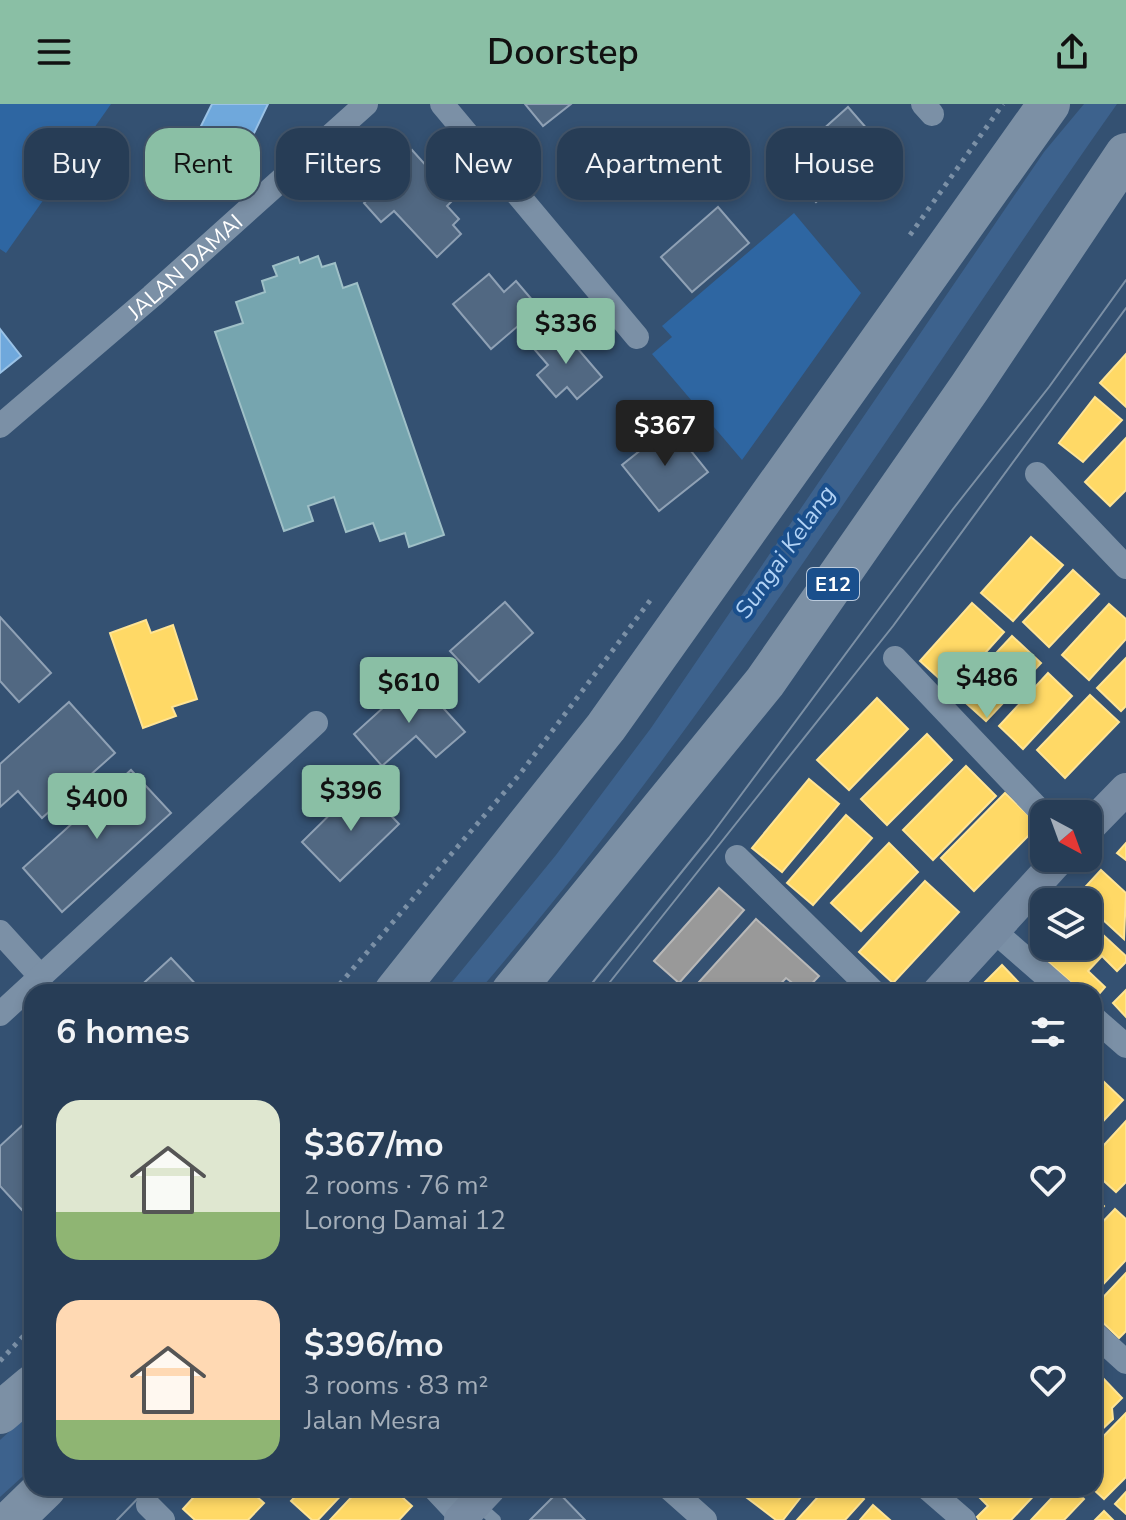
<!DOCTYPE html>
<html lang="en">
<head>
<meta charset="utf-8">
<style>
	:root { --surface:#273d56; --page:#2f445c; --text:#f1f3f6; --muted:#a4aeb9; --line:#43566c; --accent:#8abfa5 }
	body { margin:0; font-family:"Nunito Sans",sans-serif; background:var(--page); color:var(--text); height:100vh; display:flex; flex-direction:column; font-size:30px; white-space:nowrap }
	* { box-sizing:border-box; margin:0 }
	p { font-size:26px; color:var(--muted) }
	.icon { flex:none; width:44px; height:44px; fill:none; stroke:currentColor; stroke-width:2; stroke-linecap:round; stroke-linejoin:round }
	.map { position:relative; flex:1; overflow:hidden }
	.side { position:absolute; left:24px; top:880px; width:1078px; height:512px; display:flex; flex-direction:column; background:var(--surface); border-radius:24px; box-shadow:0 4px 12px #0003,0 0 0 2px var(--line) }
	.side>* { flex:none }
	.top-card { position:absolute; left:24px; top:24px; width:1078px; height:72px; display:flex; gap:16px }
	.needle { width:52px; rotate:139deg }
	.fabs { position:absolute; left:1030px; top:696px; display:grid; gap:16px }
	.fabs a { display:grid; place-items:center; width:72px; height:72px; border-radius:16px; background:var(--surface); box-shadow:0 4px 12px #0003,0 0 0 2px var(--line); font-size:40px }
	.price { position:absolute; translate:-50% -68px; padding:0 18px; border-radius:8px; background:var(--accent); color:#111; font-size:26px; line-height:52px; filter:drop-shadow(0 2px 4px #0008) }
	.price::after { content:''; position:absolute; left:50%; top:48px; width:24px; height:18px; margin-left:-12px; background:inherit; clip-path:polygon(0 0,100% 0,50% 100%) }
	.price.on { background:#222; color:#fff }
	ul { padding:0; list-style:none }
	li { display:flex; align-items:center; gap:24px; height:200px; padding:0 32px }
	li span { display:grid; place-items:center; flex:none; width:224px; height:160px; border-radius:24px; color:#555 }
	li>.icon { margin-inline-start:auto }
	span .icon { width:96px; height:96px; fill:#fffc; stroke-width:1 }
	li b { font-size:34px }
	h2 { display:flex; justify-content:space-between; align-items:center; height:96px; padding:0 32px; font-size:34px }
	.chip { padding:0 28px; border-radius:24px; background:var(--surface); box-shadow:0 4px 12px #0003,0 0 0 2px var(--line); font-size:28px; line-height:72px }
	.chip.on { background:var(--accent); color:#111 }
	header { display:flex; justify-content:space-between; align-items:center; height:104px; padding:0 32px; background:var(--accent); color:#111; font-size:36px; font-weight:600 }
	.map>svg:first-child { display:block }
	.green { fill:#2e66a2 }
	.water { fill:#3d628d }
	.homes { fill:#ffd966; stroke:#ffe494; stroke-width:2 }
	.schools { fill:#6fa8dc; stroke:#9ac2e6; stroke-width:2 }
	.public { fill:#76a5af; stroke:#9fc0c7; stroke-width:2 }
	.industry { fill:#999; stroke:#b8b8b8; stroke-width:2 }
	.building { fill:#516882; stroke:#8fa1b5; stroke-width:2 }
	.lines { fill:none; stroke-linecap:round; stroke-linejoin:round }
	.path { stroke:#7b90a6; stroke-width:5; stroke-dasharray:4 6; stroke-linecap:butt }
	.lane { stroke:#7b90a6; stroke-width:12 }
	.street { stroke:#7b90a6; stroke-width:24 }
	.secondary { stroke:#778ba2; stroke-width:32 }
	.highway { stroke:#7c90a5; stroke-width:42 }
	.tram { stroke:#7c90a5; stroke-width:2 }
	.labels { text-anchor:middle; stroke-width:8; stroke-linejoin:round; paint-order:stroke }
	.shield { fill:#1a4f8c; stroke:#bacadc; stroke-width:2 }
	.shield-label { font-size:20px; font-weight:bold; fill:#fff }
	.street-label { font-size:22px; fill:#fff; stroke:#1a4f8c }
	.water-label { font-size:24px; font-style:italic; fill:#b1d2f5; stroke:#1a4f8c }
</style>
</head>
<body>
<header><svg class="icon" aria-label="menu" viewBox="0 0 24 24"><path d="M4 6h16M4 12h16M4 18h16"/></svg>Doorstep<svg class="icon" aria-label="share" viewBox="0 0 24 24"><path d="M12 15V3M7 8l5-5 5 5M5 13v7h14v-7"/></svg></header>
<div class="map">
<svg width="1126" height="1416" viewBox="0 0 1126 1416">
	<rect width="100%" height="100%" fill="#345172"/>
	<!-- green -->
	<g class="green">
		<path d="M 0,0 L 111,0 L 6,149 L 0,145 Z"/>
		<path d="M 794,109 L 861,189 L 742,356 L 652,250 L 672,233 L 662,222 Z"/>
	</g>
	<!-- water -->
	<g class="water">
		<path d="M 1084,0 L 1117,0 C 907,298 716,611 478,888 L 444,888 L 556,751 L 651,624 L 1044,48 Z"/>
		<path d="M 32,1307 L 32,1364 L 0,1393 L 0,1336 Z"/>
	</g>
	<!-- homes -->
	<g class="homes">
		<path d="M 1126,250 L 1126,303 L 1100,279 Z"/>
		<path d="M 1095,293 L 1122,316 L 1083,358 L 1059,339 Z"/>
		<path d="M 1126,334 L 1126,386 L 1110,402 L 1085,378 Z"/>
		<path d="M 1031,433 L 1063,461 L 1013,517 L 981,489 Z"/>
		<path d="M 1073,466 L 1099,490 L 1049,543 L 1023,518 Z"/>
		<path d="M 972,499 L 1004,528 L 952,586 L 920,557 Z"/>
		<path d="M 1109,500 L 1126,515 L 1126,535 L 1089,576 L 1062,551 Z"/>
		<path d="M 146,516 L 151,529 L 173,521 L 197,595 L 172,603 L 176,612 L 143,624 L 110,529 Z"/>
		<path d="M 1012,532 L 1041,559 L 986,617 L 957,591 Z"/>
		<path d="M 1126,554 L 1126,602 L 1121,607 L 1097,584 Z"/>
		<path d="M 1048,569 L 1072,592 L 1023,645 L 999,622 Z"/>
		<path d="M 1090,591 L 1119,618 L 1065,674 L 1037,646 Z"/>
		<path d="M 877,594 L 908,625 L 849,686 L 817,656 Z"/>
		<path d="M 927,630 L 952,656 L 887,721 L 861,695 Z"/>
		<path d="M 966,662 L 996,692 L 933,756 L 903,726 Z"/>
		<path d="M 809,675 L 839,700 L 782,768 L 752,744 Z"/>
		<path d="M 1005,689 L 1039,721 L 974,787 L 941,754 Z"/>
		<path d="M 846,711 L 872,734 L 813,801 L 787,779 Z"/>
		<path d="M 889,739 L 918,768 L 861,827 L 831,799 Z"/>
		<path d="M 1126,739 L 1126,756 L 1117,749 Z"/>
		<path d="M 1101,766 L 1126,789 L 1124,835 L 1088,802 L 1088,798 L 1083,798 L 1077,792 Z"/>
		<path d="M 925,777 L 959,808 L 893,879 L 859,848 Z"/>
		<path d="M 1088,817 L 1126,852 L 1126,858 L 1117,867 L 1102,852 L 1088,867 L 1105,883 L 1099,890 L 1094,885 L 1092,888 L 1081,888 L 1030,841 L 1044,826 L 1044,842 L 1088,842 Z"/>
		<path d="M 1002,861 L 1023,883 L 1018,888 L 975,888 Z"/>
		<path d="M 1126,886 L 1126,913 L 1113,899 Z"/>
		<path d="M 1102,976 L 1123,996 L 1094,1027 L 1094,984 Z"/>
		<path d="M 1126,1017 L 1126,1078 L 1116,1088 L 1094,1068 L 1094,1052 Z"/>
		<path d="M 1094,1093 L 1104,1102 L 1094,1114 Z"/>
		<path d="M 1115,1105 L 1126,1115 L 1126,1156 L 1094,1190 L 1094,1127 Z"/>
		<path d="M 1126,1169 L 1126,1227 L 1119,1234 L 1094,1210 L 1094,1203 Z"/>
		<path d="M 1100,1271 L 1122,1294 L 1112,1304 L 1113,1315 L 1094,1333 L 1094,1277 Z"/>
		<path d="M 1126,1309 L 1126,1373 L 1104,1395 L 1092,1384 L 1094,1342 Z"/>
		<path d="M 202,1384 L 247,1384 L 264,1399 L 248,1416 L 195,1416 L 183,1405 Z"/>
		<path d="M 303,1384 L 348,1384 L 318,1416 L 312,1416 L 291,1397 Z"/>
		<path d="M 360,1384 L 392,1384 L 412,1402 L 399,1416 L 330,1416 Z"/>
		<path d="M 754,1384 L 808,1384 L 783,1416 L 776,1416 L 746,1393 Z"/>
		<path d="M 826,1384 L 852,1384 L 864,1395 L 845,1416 L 797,1416 Z"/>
		<path d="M 985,1384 L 1041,1384 L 1011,1416 L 979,1416 L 977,1413 L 988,1402 L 978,1392 Z"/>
		<path d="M 1061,1384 L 1073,1384 L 1084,1395 L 1064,1416 L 1031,1416 Z"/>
		<path d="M 1126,1388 L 1126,1410 L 1115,1400 Z"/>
		<path d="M 873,1401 L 890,1416 L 860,1416 Z"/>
		<path d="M 1104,1407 L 1113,1416 L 1095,1416 Z"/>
	</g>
	<!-- schools -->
	<g class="schools">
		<path d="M 212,0 L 268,0 L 246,46 L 200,24 Z"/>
		<path d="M 0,225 L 21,252 L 0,269 Z"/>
	</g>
	<!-- public -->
	<path class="public" d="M 318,152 L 322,163 L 335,159 L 343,184 L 357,179 L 444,431 L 409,443 L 405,429 L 380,437 L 373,419 L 346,428 L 334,393 L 308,402 L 313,417 L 284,427 L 215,228 L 243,219 L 236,198 L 265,188 L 262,177 L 277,172 L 273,162 L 298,153 L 300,159 Z"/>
	<!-- industry -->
	<g class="industry">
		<path d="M 719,784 L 744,806 L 679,879 L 654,857 Z"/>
		<path d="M 756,815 L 819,872 L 804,888 L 786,874 L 773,888 L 690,888 Z"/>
	</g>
	<!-- building -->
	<g class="building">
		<path d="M 525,0 L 571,0 L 543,22 Z"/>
		<path d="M 848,3 L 881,41 L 816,98 L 783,61 Z"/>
		<path d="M 412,46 L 440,77 L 437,81 L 452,97 L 447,102 L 459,115 L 453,121 L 461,130 L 437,153 L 394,107 L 381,118 L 364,99 L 393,72 L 389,68 Z"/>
		<path d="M 718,103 L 749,139 L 692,188 L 661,153 Z"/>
		<path d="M 489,170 L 504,188 L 516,177 L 539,204 L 491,245 L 453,200 Z"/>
		<path d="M 560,224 L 602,273 L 577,295 L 567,283 L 556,293 L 537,271 L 548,261 L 535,246 Z"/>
		<path d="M 671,322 L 708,368 L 659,407 L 622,361 Z"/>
		<path d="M 505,498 L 533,529 L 479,578 L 450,547 Z"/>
		<path d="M 0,513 L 51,569 L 19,598 L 0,577 Z"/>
		<path d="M 416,574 L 465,628 L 436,653 L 416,632 L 382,662 L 354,630 Z"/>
		<path d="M 69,598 L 115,649 L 42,714 L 18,687 L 0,703 L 0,660 Z"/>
		<path d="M 131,666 L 171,709 L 62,808 L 23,764 Z"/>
		<path d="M 361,680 L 399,720 L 340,777 L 302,738 Z"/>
		<path d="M 171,854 L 203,888 L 134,888 Z"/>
		<path d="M 25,1019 L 32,1026 L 32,1117 L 0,1082 L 0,1042 Z"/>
		<path d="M 558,1388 L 585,1416 L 530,1416 Z"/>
	</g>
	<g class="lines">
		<!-- path -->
		<g class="path">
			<path d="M 910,131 L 1003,0"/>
			<path d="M 333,888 L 520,670 L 652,494"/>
			<path d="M 0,1257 L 32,1223"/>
		</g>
		<!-- lane -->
		<path class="lane" d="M 478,1401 L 495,1416"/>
		<!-- street -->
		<g class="street">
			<path d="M 442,0 L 637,233"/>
			<path d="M 923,0 L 932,10"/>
			<path id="s1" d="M 0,322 L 152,192 L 366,0"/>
			<path d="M 1037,370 L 1126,463"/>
			<path d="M 895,554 L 1044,711"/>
			<path d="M 737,753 L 874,888"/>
			<path d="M 993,826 L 1064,888"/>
			<path d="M 0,828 L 41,873"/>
			<path d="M 0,910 L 316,619"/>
			<path d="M 1094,914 L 1126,942"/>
			<path d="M 1094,1229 L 1126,1258"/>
			<path d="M 434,1384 L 462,1414"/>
			<path d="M 669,1384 L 705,1416"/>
			<path d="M 927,1384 L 964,1416"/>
			<path d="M 148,1401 L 163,1416"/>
		</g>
		<!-- secondary -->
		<g class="secondary">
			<path d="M 1088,724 L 1126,685"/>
			<path d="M 938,888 L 1060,754"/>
			<path d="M 460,1416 L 490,1384"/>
		</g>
		<!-- highway -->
		<g class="highway">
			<path d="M 395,888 L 606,623 L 1049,0"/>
			<path d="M 512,888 L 765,578 L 970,283 L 1126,50"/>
			<path d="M 0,1309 L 32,1282"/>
			<path d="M 12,1416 L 45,1384"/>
		</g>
		<!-- tram -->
		<g class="tram">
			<path d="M 585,888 L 709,734 L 953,405 L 1049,283 L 1126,176"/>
			<path d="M 602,888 L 893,522 L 1126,204"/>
			<path d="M 117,1416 L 148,1384"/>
		</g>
	</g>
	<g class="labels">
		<!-- shield labels -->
		<rect class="shield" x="807" y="464" width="52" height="32" rx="6"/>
		<g class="shield-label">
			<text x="833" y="487">E12</text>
		</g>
		<!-- street labels -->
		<g class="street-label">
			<text dy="8" stroke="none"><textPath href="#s1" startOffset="244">JALAN DAMAI</textPath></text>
		</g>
		<!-- water labels -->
		<g class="water-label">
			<text transform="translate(785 448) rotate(-55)" y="8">Sungai Kelang</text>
		</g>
	</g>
</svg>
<div class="fabs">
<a><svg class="needle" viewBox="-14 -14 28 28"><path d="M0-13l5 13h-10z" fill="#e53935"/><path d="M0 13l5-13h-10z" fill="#a4aeb9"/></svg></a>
<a><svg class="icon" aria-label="layers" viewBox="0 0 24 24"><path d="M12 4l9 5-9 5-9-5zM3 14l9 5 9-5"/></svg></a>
</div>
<b class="price" style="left:566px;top:262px">$336</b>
<b class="price on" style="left:665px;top:364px">$367</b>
<b class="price" style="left:987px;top:616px">$486</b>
<b class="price" style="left:409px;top:621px">$610</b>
<b class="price" style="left:351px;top:729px">$396</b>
<b class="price" style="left:97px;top:737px">$400</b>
<div class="top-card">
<a class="chip">Buy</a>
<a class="chip on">Rent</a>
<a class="chip">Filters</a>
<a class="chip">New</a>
<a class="chip">Apartment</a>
<a class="chip">House</a>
</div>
<section class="side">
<h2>6 homes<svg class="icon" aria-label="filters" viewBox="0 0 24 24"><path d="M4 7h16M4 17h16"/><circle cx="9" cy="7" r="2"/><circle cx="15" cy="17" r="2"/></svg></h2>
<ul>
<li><span style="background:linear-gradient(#dfe7d0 70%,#8fb573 0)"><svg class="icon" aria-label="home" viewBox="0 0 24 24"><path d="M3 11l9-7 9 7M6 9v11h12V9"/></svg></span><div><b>$367/mo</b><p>2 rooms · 76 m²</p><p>Lorong Damai 12</p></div><svg class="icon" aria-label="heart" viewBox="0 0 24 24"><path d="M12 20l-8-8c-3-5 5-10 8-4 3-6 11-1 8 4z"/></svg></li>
<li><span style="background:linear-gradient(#ffd9b3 75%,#8fb573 0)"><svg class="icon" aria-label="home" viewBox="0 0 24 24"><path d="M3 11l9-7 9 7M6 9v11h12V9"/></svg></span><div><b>$396/mo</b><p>3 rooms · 83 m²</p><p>Jalan Mesra</p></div><svg class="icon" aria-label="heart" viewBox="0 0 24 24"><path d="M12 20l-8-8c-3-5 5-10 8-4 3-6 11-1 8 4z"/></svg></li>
</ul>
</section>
</div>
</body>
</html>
